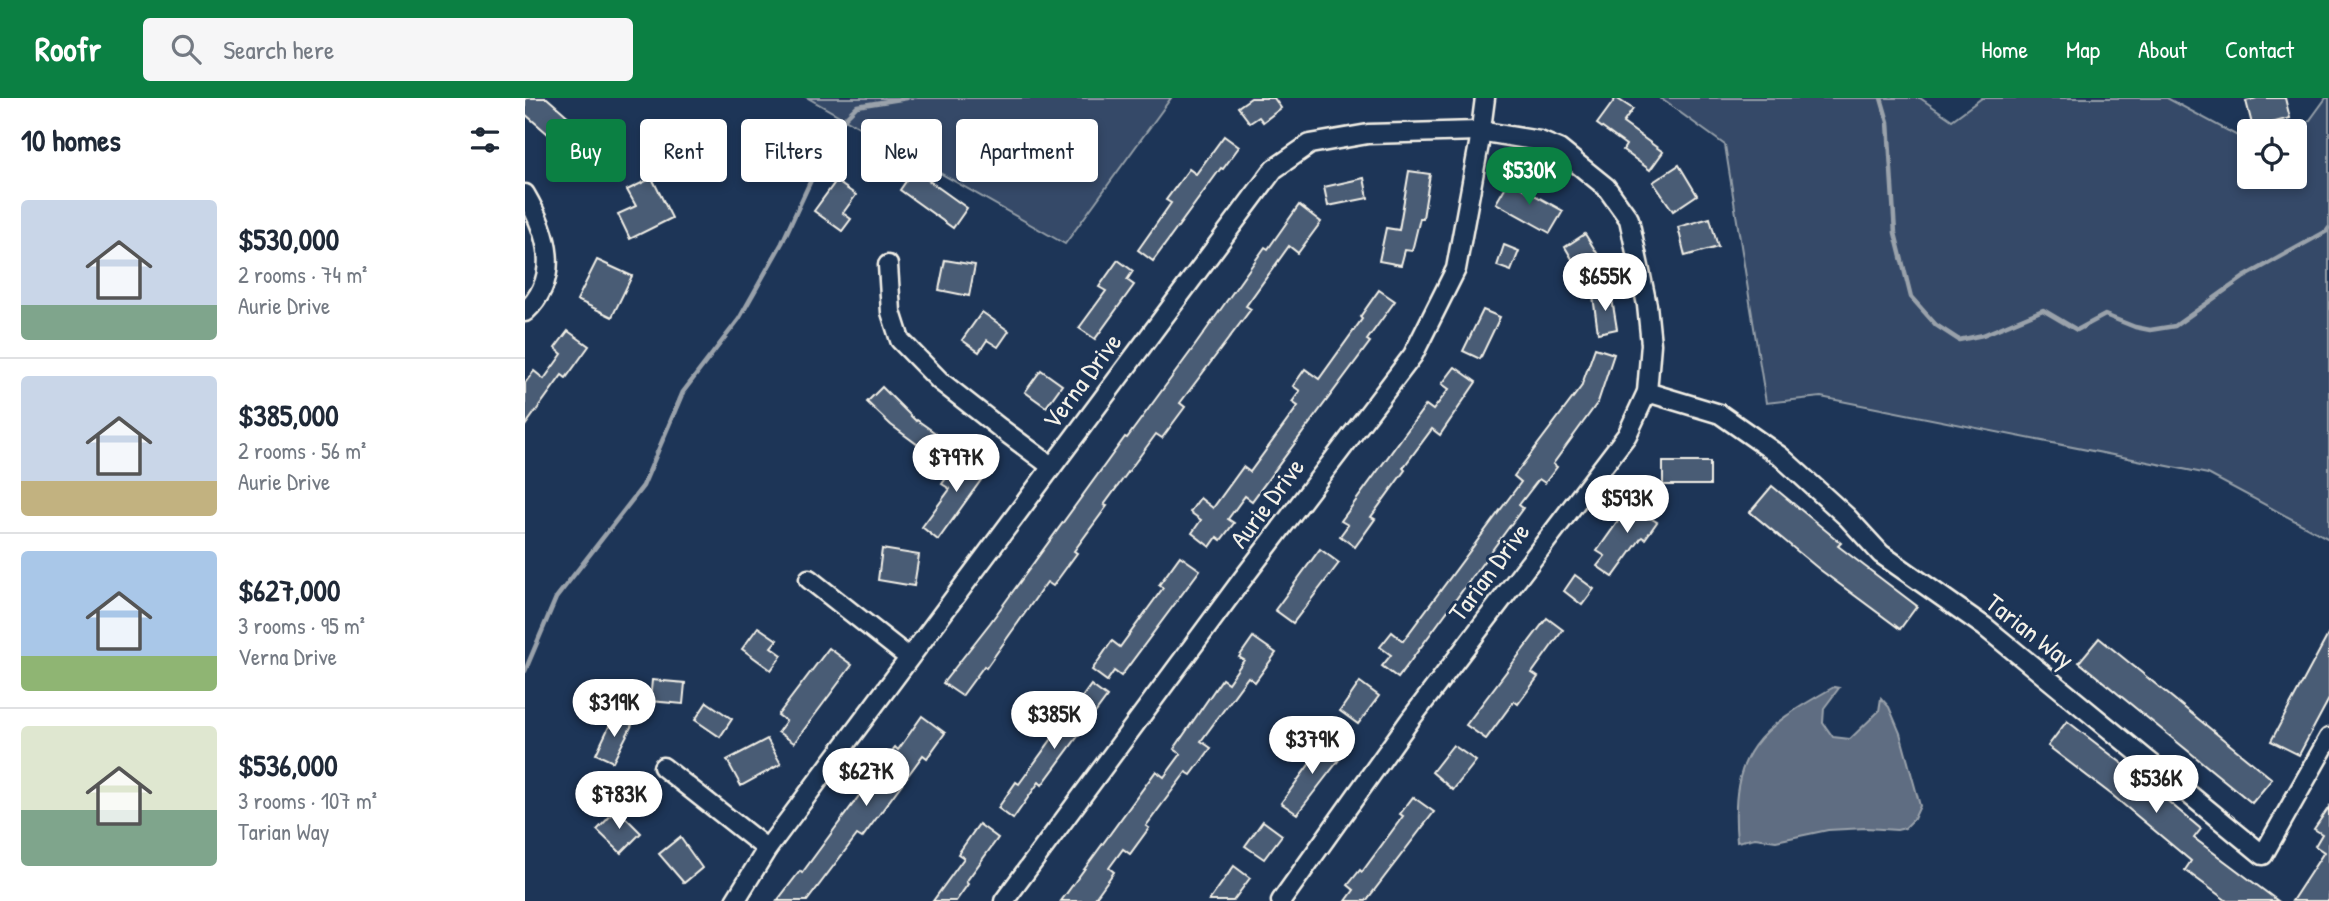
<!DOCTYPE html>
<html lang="en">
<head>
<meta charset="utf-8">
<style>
	:root { --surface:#fff; --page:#f6f6f7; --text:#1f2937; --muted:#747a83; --line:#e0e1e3; --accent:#0b8043 }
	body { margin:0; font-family:"Patrick Hand",sans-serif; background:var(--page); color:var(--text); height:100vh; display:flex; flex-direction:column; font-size:26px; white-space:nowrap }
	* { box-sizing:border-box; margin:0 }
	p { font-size:23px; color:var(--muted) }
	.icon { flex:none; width:38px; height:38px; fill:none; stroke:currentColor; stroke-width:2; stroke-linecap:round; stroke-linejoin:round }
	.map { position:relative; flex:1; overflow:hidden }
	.side { display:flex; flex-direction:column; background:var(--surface); width:525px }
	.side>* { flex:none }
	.hud { position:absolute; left:21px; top:21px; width:665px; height:63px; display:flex; gap:14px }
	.fabs { position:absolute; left:1712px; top:21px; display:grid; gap:14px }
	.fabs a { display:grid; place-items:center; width:70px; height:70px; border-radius:7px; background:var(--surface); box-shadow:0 4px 10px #0003; font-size:35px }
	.price { position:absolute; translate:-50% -60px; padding:0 16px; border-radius:24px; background:#fff; color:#222; font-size:23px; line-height:46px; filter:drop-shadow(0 2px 4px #0008) }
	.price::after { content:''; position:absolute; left:50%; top:42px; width:21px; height:16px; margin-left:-10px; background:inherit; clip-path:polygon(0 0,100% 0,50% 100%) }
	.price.current { background:var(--accent); color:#fff }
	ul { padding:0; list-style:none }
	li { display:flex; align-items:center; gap:21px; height:175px; padding:0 21px }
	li+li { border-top:2px solid var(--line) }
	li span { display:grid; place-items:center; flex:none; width:196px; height:140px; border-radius:7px; color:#555 }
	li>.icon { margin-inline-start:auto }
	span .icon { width:84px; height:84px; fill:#fffc; stroke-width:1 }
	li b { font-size:30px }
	h2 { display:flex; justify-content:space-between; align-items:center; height:84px; padding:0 21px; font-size:30px }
	.pill { padding:0 24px; border-radius:7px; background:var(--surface); box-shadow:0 4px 10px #0003; font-size:24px; line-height:63px }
	.pill.current { background:var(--accent); color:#fff }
	header { display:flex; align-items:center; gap:42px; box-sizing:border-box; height:98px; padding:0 35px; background:var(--accent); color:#fff }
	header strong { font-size:33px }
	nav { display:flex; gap:38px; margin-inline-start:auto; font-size:24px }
	.search { width:490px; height:63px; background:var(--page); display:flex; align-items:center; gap:18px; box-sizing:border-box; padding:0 24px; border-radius:7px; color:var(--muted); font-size:26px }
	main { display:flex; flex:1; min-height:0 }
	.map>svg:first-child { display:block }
	.green { fill:#354a67; stroke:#949ea8; stroke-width:2 }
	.water { fill:#5e6d82; stroke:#9aa2ab; stroke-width:2 }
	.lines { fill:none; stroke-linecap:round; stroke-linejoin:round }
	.stream { stroke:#9aa2ab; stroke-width:4.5 }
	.building { fill:#485b74; stroke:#f4f1e8; stroke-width:2 }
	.minor-casing { stroke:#f4f1e8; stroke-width:23 }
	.minor { stroke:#1d3557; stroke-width:18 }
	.labels { text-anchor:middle; stroke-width:6; stroke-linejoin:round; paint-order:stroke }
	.street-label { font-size:26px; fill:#f4f1e8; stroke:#1d3557 }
</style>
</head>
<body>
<header>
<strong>Roofr</strong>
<div class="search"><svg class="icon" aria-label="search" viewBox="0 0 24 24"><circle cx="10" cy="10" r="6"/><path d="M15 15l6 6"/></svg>Search here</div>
<nav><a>Home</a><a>Map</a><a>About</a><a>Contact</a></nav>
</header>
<main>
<section class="side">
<h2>10 homes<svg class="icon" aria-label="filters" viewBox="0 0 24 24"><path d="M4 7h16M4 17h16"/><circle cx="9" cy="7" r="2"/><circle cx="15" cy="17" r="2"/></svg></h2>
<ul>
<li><span style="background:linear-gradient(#c9d6e8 75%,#7fa58c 0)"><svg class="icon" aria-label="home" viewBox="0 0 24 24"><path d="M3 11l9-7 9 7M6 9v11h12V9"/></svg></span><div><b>$530,000</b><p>2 rooms · 74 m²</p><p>Aurie Drive</p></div></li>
<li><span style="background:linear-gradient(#c9d6e8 75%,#c2b280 0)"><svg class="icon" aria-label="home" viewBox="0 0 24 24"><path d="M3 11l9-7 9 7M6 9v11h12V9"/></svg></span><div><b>$385,000</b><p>2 rooms · 56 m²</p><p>Aurie Drive</p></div></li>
<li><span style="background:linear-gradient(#a9c7e8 75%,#8fb573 0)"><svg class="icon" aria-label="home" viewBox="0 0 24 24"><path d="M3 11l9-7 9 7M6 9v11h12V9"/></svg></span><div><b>$627,000</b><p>3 rooms · 95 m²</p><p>Verna Drive</p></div></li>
<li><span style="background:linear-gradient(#dfe7d0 60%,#7fa58c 0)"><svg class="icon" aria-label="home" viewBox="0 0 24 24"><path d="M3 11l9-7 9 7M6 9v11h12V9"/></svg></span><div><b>$536,000</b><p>3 rooms · 107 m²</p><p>Tarian Way</p></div></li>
</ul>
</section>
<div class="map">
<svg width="1804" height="803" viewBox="0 0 1804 803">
	<rect width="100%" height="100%" fill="#1d3557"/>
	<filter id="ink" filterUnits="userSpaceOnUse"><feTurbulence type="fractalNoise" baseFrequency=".0143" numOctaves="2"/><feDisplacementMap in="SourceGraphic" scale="14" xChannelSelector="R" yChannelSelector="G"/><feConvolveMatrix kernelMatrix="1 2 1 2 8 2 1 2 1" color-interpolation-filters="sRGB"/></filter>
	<g filter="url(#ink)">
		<!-- green -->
		<g class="green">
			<path d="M 283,0 L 646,0 L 540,146 Z"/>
			<path d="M 1135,0 L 1395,0 L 1427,22 L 1457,0 L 1642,0 L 1724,44 L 1724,79 L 1769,79 L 1769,44 L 1801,0 L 1804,0 L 1804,441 L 1683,376 L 1296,299 L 1241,305 L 1200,47 Z"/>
		</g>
		<!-- water -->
		<path class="water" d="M 1309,589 L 1314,590 L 1299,610 L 1298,625 L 1308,639 L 1325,641 L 1354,613 L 1356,600 L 1364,609 L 1375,635 L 1391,693 L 1395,708 L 1389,721 L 1380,730 L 1372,732 L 1341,730 L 1303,732 L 1251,743 L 1230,740 L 1212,744 C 1204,653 1234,631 1309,589 Z"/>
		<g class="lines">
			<!-- stream -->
			<g class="stream">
				<path d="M 1356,0 L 1363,24 L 1370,135 L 1386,199 L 1411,227 L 1434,242 L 1458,237 L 1518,212 L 1552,232 L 1580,217 L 1610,229 L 1625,232 L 1650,228 L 1719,179 L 1802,133 L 1804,130"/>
				<path d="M 0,573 L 31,500 L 118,388 L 158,294 L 214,221 L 257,145 L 298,56 L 319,21 L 332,8 L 382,0"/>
			</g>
		</g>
		<!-- building -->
		<g class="building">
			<path d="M 0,0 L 22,0 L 54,28 L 37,48 L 0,16 Z"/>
			<path d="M 726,0 L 749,0 L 756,10 L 738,24 L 734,19 L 725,25 L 713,9 Z"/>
			<path d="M 1091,0 L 1108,11 L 1098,25 L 1138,54 L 1125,72 L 1098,52 L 1101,47 L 1072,26 Z"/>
			<path d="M 1732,0 L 1760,0 L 1765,20 L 1728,30 L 1721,3 Z"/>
			<path d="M 699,38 L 714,49 L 698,71 L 696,70 L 628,163 L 613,152 L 646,105 L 641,102 L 664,71 L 671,76 Z"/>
			<path d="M 1154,67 L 1172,97 L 1148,113 L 1128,84 Z"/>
			<path d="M 389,72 L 442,110 L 428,130 L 375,92 Z"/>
			<path d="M 884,73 L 905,76 L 898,120 L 895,120 L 887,153 L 880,152 L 876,167 L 854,163 L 861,130 L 874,132 Z"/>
			<path d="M 127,80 L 147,120 L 105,141 L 93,116 L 111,108 L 102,92 Z"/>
			<path d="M 839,80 L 843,100 L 803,108 L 799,89 Z"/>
			<path d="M 311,83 L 331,97 L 318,115 L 326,121 L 317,133 L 289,113 Z"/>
			<path d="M 984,83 L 1038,113 L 1025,135 L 971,105 Z"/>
			<path d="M 774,107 L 796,124 L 773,155 L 764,148 L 721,208 L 726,211 L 655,305 L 660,309 L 637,340 L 631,336 L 579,407 L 582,408 L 549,453 L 552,455 L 528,488 L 522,484 L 461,570 L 459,568 L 437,598 L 418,585 L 465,525 L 600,339 L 602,340 L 669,249 L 740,149 L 743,151 Z"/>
			<path d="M 1185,120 L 1193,149 L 1160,158 L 1153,129 Z"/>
			<path d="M 1060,136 L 1077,163 L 1056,176 L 1040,149 Z"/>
			<path d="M 979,147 L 994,153 L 986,173 L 972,168 Z"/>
			<path d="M 72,162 L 107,178 L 87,219 L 52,202 Z"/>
			<path d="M 420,162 L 450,167 L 444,198 L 414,192 Z"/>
			<path d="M 593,162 L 608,173 L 602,182 L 609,187 L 570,241 L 554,230 L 581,193 L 574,189 Z"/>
			<path d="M 854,192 L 870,203 L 842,242 L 845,244 L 727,403 L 720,398 L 703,421 L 709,425 L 696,442 L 692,439 L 685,449 L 667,435 L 676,422 L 665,414 L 675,400 L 688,410 L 718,369 L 725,374 L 773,308 L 767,304 L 775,293 L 768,288 L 780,271 L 794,281 L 837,221 L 835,219 Z"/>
			<path d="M 1086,195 L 1092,231 L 1073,235 L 1068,198 Z"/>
			<path d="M 958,212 L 975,219 L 955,261 L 938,253 Z"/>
			<path d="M 457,214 L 484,233 L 473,249 L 462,242 L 454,254 L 437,242 Z"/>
			<path d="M 43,233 L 64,248 L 41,280 L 37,277 L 0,328 L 0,285 L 9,273 L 19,281 L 37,256 L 30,250 Z"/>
			<path d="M 1070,250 L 1089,256 L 1073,304 L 1028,366 L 1032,369 L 1020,385 L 1014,381 L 994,407 L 998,410 L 873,580 L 857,568 L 866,557 L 855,549 L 867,534 L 878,543 L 996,384 L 989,378 L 1056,289 Z"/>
			<path d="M 930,269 L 951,284 L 915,337 L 907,331 L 878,370 L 880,372 L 846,419 L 850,421 L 830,449 L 815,438 L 823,427 L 816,423 L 901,307 L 908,312 L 924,291 L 917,286 Z"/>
			<path d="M 516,272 L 537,287 L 521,309 L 500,294 Z"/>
			<path d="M 357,289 L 391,323 L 392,322 L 416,339 L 404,355 L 366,327 L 342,304 Z"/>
			<path d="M 440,354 L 464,371 L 413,442 L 397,429 L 425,391 L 417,386 Z"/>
			<rect x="1138" y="364" width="47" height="23"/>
			<path d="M 1247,388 L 1316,445 L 1313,448 L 1392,508 L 1375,531 L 1294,471 L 1225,414 Z"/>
			<path d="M 1113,395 L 1130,407 L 1122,418 L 1132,424 L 1120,441 L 1117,439 L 1088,479 L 1072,468 L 1080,458 L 1072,453 Z"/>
			<path d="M 357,451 L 394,457 L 389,488 L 353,482 Z"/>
			<path d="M 795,451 L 814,465 L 768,525 L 750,512 Z"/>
			<path d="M 655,458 L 675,472 L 596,578 L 589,573 L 582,583 L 567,572 L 587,543 L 595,549 L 638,490 L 634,487 Z"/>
			<path d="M 1050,477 L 1069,491 L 1057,507 L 1039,493 Z"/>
			<path d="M 1022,520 L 1038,532 L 1007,575 L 1013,579 L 993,606 L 989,603 L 961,641 L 941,627 Z"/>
			<path d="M 233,529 L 252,542 L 246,549 L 257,557 L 246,572 L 217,551 Z"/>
			<path d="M 1804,535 L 1804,601 L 1774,657 L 1746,643 Z"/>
			<path d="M 728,539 L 751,555 L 730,584 L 723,579 L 676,643 L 686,650 L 666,677 L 661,674 L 621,728 L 624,730 L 605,756 L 598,751 L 584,770 L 589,774 L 568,803 L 536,803 L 631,673 L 639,679 L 656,656 L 649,651 L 697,581 L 703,585 L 719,562 L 714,559 Z"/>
			<path d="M 1574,540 L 1747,681 L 1727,705 L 1554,564 Z"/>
			<path d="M 304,550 L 327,567 L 269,645 L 253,634 L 261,623 L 253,617 Z"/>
			<path d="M 127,582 L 160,585 L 158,606 L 125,603 Z"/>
			<path d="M 835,584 L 854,598 L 833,626 L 815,613 Z"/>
			<path d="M 566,587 L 582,599 L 517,687 L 514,684 L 488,721 L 473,710 L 491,684 L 494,686 Z"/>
			<path d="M 182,604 L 207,621 L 195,639 L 170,622 Z"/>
			<path d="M 89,618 L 107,627 L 88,664 L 71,656 Z"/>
			<path d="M 397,618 L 420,635 L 402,660 L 398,657 L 337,740 L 332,737 L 282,803 L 252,803 L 275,773 L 277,775 L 370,649 L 373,652 Z"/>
			<path d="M 1542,623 L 1607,673 L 1676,731 L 1669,740 L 1753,803 L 1702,803 L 1660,772 L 1666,763 L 1587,697 L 1523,648 Z"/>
			<path d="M 242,641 L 256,666 L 216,688 L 202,662 Z"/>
			<path d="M 793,641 L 817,658 L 772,716 L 756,705 L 788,661 L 781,657 Z"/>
			<path d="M 928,647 L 951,663 L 928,692 L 907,674 Z"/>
			<path d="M 888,699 L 909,714 L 841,803 L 821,803 L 829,792 L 823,787 L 835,772 L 837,774 L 878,718 L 875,716 Z"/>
			<path d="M 1804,709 L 1804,803 L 1767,803 L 1799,754 L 1790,748 L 1797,736 L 1789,731 Z"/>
			<path d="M 92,711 L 116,735 L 96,755 L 72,732 Z"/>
			<path d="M 738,723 L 757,737 L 739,761 L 720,748 Z"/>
			<path d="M 454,726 L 473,740 L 441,784 L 443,786 L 431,803 L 408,803 L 439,760 L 433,756 Z"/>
			<path d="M 155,739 L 177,770 L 159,785 L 134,756 Z"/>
			<path d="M 709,768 L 725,780 L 708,803 L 684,803 Z"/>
		</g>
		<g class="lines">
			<defs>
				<g id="minor">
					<path d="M 0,96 C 23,135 37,179 0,214"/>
					<path d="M 363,167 L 366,214 L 375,242 L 415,283 L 475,330 L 526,368"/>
					<path d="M 1122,294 L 1195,316 L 1255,358 L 1322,419 L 1356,456 L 1460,529 L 1738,757 L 1804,640"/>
					<path d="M 284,481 L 383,559"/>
					<path d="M 138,669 L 242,751"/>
					<path d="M 210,803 L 242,751 L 749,71 L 785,46 L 843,36 L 954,33 L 1015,43 L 1034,51 L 1081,89 L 1104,121 L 1122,207 L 1126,246 L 1122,294 L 1102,337 L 885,622 L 756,803"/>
					<path d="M 479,803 L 716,483 L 888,257 L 931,171 L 954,46 L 960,0"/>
				</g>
			</defs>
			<!-- minor casing -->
			<use href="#minor" class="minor-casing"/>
			<!-- minor -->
			<use href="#minor" class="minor"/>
		</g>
	</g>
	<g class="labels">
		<!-- street labels -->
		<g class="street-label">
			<text transform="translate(557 283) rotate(-53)" y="9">Verna Drive</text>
			<text transform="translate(742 405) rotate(-53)" y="9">Aurie Drive</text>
			<text transform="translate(964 474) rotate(-53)" y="9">Tarian Drive</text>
			<text transform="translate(1505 533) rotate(38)" y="9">Tarian Way</text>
		</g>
	</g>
</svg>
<div class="fabs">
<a><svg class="icon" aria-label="locate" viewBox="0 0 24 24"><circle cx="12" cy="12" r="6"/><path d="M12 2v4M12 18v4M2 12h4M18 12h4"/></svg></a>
</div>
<b class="price current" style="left:1004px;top:109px">$530K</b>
<b class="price" style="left:1080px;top:215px">$655K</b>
<b class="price" style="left:431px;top:396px">$797K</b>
<b class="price" style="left:1102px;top:437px">$593K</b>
<b class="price" style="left:89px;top:641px">$319K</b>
<b class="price" style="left:529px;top:653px">$385K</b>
<b class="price" style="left:787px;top:678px">$379K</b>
<b class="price" style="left:341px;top:710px">$627K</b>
<b class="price" style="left:1631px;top:717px">$536K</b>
<b class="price" style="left:94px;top:733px">$783K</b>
<div class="hud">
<a class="pill current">Buy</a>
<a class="pill">Rent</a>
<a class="pill">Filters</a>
<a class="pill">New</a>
<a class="pill">Apartment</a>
</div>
</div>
</main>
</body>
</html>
